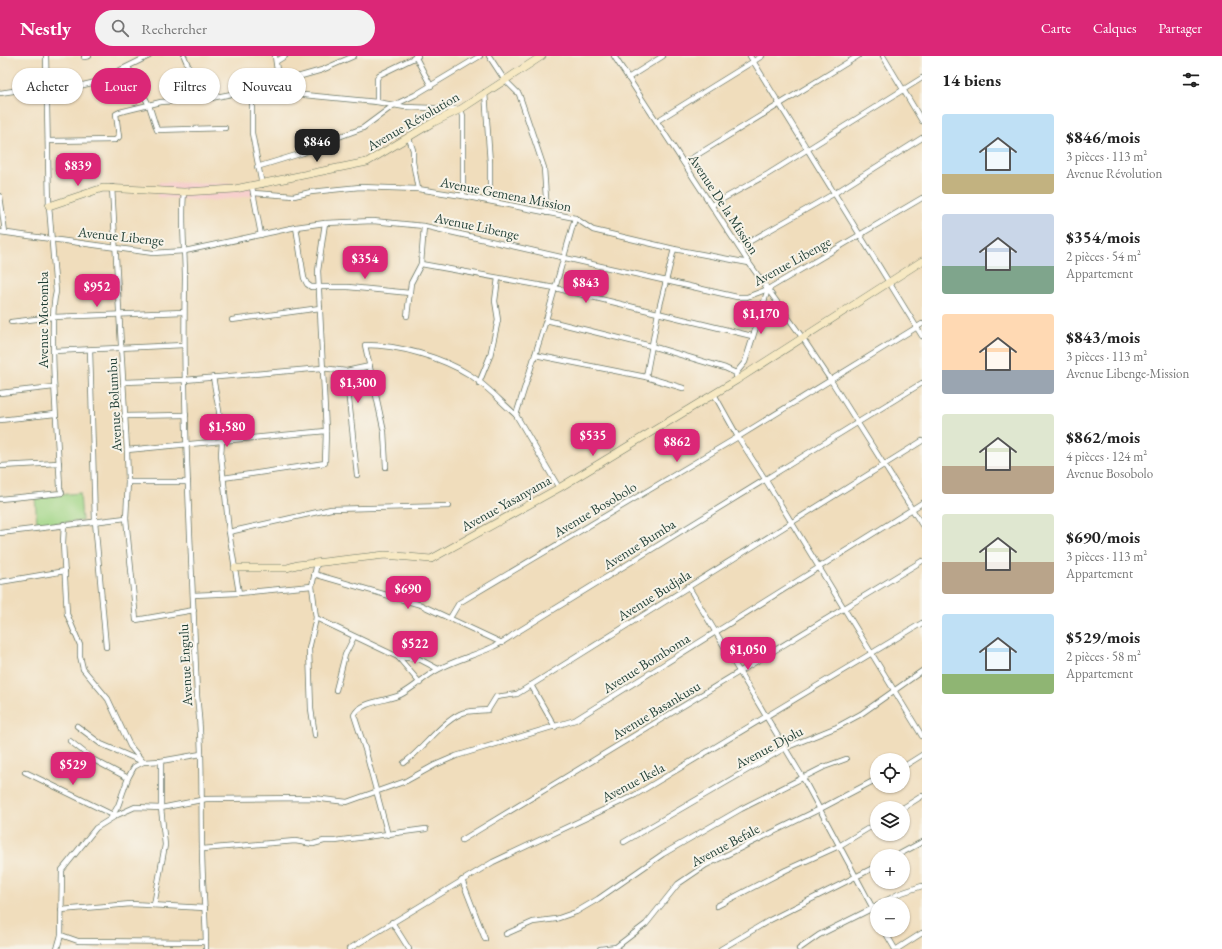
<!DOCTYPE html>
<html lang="fr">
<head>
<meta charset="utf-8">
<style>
	:root { --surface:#fff; --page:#f2f2f2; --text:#222; --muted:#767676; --accent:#db2777 }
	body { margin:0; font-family:"EB Garamond",serif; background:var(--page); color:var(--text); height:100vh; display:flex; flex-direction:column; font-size:15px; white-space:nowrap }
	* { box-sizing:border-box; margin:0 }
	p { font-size:13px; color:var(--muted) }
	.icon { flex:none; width:22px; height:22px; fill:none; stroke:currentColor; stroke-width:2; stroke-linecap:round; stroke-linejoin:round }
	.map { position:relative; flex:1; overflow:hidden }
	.drawer { display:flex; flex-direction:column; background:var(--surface); width:300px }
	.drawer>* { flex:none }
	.hud { position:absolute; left:12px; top:12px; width:380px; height:36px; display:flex; gap:8px }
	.controls { position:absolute; left:870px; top:697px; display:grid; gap:8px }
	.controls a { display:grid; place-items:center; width:40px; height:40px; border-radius:50%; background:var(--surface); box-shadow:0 1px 3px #0004; font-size:20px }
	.price { position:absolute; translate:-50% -34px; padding:0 9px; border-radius:8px; background:var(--accent); color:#fff; font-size:13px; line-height:26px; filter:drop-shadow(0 1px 2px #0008) }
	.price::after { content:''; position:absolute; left:50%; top:24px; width:12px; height:9px; margin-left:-6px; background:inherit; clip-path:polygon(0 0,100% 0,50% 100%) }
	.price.on { background:#222; color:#fff }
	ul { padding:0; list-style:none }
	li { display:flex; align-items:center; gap:12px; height:100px; padding:0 20px }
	li span { display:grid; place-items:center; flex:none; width:112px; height:80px; border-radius:4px; color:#555 }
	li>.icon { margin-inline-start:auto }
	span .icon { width:48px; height:48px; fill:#fffc; stroke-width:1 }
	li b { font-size:17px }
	h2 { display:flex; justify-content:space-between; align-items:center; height:48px; padding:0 20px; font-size:17px }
	.chip { padding:0 14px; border-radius:18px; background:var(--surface); box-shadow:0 1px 3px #0004; font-size:14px; line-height:36px }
	.chip.on { background:var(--accent); color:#fff }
	header { display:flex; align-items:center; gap:24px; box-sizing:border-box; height:56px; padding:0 20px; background:var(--accent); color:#fff }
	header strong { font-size:19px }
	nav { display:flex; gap:22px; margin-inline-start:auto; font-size:14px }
	.search { width:280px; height:36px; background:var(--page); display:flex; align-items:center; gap:10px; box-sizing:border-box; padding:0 14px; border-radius:22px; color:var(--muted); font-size:15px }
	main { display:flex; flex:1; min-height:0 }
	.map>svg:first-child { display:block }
	.built { fill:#f7d0cd }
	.green { fill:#a1d687; stroke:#608a5e }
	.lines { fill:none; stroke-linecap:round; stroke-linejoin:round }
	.street-casing { stroke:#687564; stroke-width:6 }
	.secondary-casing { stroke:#687564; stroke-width:8 }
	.street { stroke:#fff; stroke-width:4.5 }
	.secondary { stroke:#f7e9c3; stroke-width:7 }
	.labels { text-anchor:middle; stroke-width:4; stroke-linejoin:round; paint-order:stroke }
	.street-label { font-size:14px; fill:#1f3d34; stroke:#f7f3e8 }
</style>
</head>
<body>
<header>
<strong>Nestly</strong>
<div class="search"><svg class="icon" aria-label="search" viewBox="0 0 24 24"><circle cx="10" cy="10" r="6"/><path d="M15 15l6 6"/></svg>Rechercher</div>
<nav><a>Carte</a><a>Calques</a><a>Partager</a></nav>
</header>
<main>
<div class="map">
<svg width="922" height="893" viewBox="0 0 922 893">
	<rect width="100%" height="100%" fill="#f7f3e8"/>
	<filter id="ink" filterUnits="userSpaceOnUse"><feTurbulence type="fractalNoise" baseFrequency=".025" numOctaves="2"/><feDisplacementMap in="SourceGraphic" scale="8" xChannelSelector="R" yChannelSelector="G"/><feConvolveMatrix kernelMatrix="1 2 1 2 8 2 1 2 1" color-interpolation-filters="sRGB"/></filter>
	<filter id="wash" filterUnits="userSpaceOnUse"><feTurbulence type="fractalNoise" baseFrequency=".012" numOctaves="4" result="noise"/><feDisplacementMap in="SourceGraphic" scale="16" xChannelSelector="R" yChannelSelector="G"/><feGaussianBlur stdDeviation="0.9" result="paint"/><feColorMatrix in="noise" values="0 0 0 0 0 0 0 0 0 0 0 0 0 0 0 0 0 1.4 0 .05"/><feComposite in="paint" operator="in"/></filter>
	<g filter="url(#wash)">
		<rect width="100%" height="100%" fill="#f0ddbc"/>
		<!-- built -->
		<path class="built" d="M 159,126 L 231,128 L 235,130 L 256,129 L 259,139 L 210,145 L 157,141 Z"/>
		<!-- green -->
		<path class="green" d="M 80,437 L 82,465 L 37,469 L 35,441 Z"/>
	</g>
	<g filter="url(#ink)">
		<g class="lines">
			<defs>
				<g id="street">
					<path d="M 184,0 L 202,43"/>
					<path d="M 275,0 L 280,36"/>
					<path d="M 415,0 L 431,30"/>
					<path d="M 489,0 L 504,23 L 519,38 L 544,112 L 547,157"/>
					<path d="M 614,0 L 749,207 L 802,281 L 830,323 L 922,469"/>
					<path d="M 750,0 L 922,280"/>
					<path d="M 883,0 L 922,65"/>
					<path d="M 84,1 L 89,0"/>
					<path d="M 277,5 L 285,0"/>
					<path d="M 128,11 L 149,49 L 157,74 L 225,72"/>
					<path d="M 628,22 L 663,0"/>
					<path d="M 280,26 L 322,14 L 354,0"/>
					<path d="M 252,34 L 252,77 L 262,129"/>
					<path d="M 485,36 L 490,107 L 490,145"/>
					<path d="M 0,37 L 47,30 L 79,30 L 96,26 L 149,0"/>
					<path d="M 377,46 L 377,23 L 379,19 L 418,0"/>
					<path d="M 657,65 L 762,0"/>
					<path d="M 409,82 L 413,94 L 413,106 L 418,133"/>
					<path d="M 48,85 L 115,84 L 119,81 L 116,58 L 120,56 L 161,46 L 206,43 L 252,34 L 377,46 L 405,51 L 461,53 L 463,60 L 463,140"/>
					<path d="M 684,107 L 858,0"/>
					<path d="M 257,111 L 303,97 L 336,82 L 363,72 L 394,49 L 415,39 L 480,0"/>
					<path d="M 112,131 L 127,394 L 128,426 L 126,462 L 136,564 L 194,554"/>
					<path d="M 252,131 L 261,179"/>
					<path d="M 184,136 C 181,165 185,193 185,223 C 182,362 192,501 197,640 C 203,691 201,741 202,792 C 202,826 206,859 206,893"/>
					<path d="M 253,137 L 294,140 L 311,136 L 360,131 L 418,133 L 463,140 L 575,162 L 593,174 L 674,193 L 749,207"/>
					<path d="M 0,140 L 5,176"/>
					<path d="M 712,149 L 768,118 L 922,22"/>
					<path d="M 296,171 L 304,222 L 307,228 L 311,231 L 348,231 L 410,237"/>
					<path d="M 0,176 L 153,197 L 185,195 L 296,171 L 325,167 L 373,165 L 424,170 L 737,241 L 747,241 L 768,233 L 922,142"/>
					<path d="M 740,191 L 835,137 L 922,82"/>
					<path d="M 421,208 L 555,232 L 752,280"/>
					<path d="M 407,260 L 411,227 L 421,208 L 424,170"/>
					<path d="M 232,264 L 320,252"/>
					<path d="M 546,264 L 651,290 L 725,312 L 736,317"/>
					<path d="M 11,266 L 53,261 L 184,256"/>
					<path d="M 90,294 L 95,465 L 106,591"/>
					<path d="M 53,295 L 184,289"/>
					<path d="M 535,299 L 646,321 L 683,332"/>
					<path d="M 346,315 L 370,310"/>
					<path d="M 736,320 L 736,317 L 745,306 L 768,233"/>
					<path d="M 213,321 L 219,355 L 222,385 L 221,399 L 229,476 L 239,537"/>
					<path d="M 646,321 L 658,257 L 674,193"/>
					<path d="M 123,326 L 185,324 L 322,312 L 346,315 L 357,419"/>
					<path d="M 479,327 L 490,300 L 498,264 L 495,245 L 498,222"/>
					<path d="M 0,337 L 54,331"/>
					<path d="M 714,338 L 738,381 L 765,423 L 922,680"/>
					<path d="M 124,360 L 186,359"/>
					<path d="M 0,364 L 55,358"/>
					<path d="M 127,394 L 326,375"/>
					<path d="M 1,410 L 59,407"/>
					<path d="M 386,411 L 384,376 L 365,289 C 399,289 441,301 470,319 C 486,329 501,346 516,359"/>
					<path d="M 223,422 L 325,407 L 326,375 L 318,215 L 325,167"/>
					<path d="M 128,426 L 188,426"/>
					<path d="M 559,432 L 516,359 L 546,264 L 575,162"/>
					<path d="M 0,443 L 62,437 L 60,432 C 58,383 53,334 53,285 C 53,268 52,251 56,236 L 49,150 L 46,0"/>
					<path d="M 64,468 L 63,487 L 67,558 L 80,589 L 80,600 L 83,613 L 108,643 L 130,690 L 143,706"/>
					<path d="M 229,476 L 331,453 L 449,450"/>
					<path d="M 0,477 L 126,462"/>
					<path d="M 314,518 L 421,549 L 502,587"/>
					<path d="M 0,526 L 65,515"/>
					<path d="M 688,530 L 803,722 L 877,860"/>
					<path d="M 193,539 L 239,537 L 312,530"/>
					<path d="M 316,562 L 398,601 L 419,603 L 438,613"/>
					<path d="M 450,562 L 459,547 L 738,381 L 922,268"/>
					<path d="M 398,601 L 420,627"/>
					<path d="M 531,629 L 555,671"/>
					<path d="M 336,634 L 345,599 L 354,581"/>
					<path d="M 77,670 L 101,688 L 141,705"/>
					<path d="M 315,679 L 311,653 L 309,593 L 316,562 L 312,530 L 317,507"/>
					<path d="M 70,685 L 94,704 L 128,722"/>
					<path d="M 404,707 C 423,693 440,668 460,658 C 468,654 480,655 488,654 L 496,641 L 517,638 L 922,385"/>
					<path d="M 903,711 L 922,699"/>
					<path d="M 25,716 L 113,759"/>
					<path d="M 903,752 L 922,740"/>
					<path d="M 111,762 L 118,750 L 128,722 L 134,711 L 143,706 L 161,705 L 201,698"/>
					<path d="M 388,779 L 365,693 L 354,659 C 361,645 387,645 400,639 C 414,632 425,620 439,613 C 463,600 492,596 514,578 L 922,327"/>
					<path d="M 462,784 L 922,505"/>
					<path d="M 624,786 L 785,692 L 837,671 L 861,658 L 922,615"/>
					<path d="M 202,793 L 295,785 L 313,788 L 324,785 L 335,785 L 426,773"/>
					<path d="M 896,800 L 922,786"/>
					<path d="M 462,824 L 485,883"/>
					<path d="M 880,848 L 898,838 L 922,830"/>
					<path d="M 154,849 L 165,789 L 161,752 L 161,705"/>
					<path d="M 717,850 L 786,814 L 839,790 L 877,767"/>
					<path d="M 61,854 L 131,848 L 205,852"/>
					<path d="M 392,866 L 409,893"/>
					<path d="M 884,874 L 895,893"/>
					<path d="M 506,878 L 533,866 L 556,863 L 576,856 L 598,843 L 663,798 L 741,753 L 824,711 L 846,703"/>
					<path d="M 61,879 L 78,885 L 206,886"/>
					<path d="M 57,893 L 61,879 L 62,814 L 96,772 L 117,759 L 135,751 L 161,752 L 206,743 L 313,742 L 347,746 L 406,725 L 435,709 L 456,700 L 575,664 L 922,447"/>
					<path d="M 349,893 L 493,806 L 635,739 L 922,567"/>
					<path d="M 600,893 L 616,891 L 646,868 L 678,828 L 706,809 L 820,753 L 877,723"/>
					<path d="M 721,893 L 770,864 L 877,810"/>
					<path d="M 799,893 L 819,879 L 877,850"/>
					<path d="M 897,893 L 922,877"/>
				</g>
				<g id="secondary">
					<path d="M 49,150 L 103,132 L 184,136 L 235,133 L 367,106 L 432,67 L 461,53 L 542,0"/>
					<path d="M 235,512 L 287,512 L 297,509 L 385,499 L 431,503 L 559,432 L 737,324 L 922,205"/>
				</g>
			</defs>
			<!-- street casing -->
			<use href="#street" class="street-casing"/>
			<!-- secondary casing -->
			<use href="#secondary" class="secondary-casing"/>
			<!-- street -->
			<use href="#street" class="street"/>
			<!-- secondary -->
			<use href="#secondary" class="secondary"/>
		</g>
	</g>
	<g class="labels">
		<!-- street labels -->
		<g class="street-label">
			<text transform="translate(413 65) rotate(-30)" y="5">Avenue Révolution</text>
			<text transform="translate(506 138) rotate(11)" y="5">Avenue Gemena Mission</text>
			<text transform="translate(724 148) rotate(57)" y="5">Avenue De la Mission</text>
			<text transform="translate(477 170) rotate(12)" y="5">Avenue Libenge</text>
			<text transform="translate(121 180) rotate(6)" y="5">Avenue Libenge</text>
			<text transform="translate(792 205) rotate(-29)" y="5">Avenue Libenge</text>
			<text transform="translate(43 264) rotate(-90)" y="5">Avenue Motomba</text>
			<text transform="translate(114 349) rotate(-93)" y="5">Avenue Bolumbu</text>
			<text transform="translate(506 447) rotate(-29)" y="5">Avenue Yasanyama</text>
			<text transform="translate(595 453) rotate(-31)" y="5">Avenue Bosobolo</text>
			<text transform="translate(639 488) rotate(-32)" y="5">Avenue Bumba</text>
			<text transform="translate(654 539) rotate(-32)" y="5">Avenue Budjala</text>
			<text transform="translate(646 607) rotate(-32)" y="5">Avenue Bomboma</text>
			<text transform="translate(185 609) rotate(-93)" y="5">Avenue Engulu</text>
			<text transform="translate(656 654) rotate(-31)" y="5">Avenue Basankusu</text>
			<text transform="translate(769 691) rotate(-28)" y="5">Avenue Djolu</text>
			<text transform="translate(633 726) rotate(-28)" y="5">Avenue Ikela</text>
			<text transform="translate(725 789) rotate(-28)" y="5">Avenue Befale</text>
		</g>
	</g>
</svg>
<div class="controls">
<a><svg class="icon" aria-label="locate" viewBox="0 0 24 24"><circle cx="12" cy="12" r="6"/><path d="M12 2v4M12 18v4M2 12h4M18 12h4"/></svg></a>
<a><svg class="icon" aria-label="layers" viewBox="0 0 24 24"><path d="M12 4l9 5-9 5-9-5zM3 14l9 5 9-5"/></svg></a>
<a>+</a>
<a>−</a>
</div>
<b class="price on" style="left:317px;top:107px">$846</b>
<b class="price" style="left:78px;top:131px">$839</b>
<b class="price" style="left:365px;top:224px">$354</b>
<b class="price" style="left:586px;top:248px">$843</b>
<b class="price" style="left:97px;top:252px">$952</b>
<b class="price" style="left:761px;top:279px">$1,170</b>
<b class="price" style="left:358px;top:348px">$1,300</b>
<b class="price" style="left:227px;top:392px">$1,580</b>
<b class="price" style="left:593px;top:401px">$535</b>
<b class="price" style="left:677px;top:407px">$862</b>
<b class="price" style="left:408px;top:554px">$690</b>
<b class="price" style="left:415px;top:609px">$522</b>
<b class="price" style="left:748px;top:615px">$1,050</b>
<b class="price" style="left:73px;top:730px">$529</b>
<div class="hud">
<a class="chip">Acheter</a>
<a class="chip on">Louer</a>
<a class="chip">Filtres</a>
<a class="chip">Nouveau</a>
</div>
</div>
<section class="drawer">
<h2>14 biens<svg class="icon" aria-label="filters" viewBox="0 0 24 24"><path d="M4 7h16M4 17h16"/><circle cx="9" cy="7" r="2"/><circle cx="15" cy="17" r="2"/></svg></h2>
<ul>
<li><span style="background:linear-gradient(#bfe0f5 75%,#c2b280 0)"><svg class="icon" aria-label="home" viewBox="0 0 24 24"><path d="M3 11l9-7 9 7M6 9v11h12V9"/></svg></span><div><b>$846/mois</b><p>3 pièces · 113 m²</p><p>Avenue Révolution</p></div></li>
<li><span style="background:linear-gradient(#c9d6e8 65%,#7fa58c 0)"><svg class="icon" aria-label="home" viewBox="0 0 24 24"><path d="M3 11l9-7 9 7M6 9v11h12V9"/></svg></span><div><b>$354/mois</b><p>2 pièces · 54 m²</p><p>Appartement</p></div></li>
<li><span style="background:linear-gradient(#ffd9b3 70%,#9aa5b1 0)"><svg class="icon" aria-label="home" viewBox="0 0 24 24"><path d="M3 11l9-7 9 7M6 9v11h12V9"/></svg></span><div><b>$843/mois</b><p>3 pièces · 113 m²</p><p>Avenue Libenge-Mission</p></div></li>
<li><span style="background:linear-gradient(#dfe7d0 65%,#b9a48a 0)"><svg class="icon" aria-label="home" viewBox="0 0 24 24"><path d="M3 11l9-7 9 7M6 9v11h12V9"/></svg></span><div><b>$862/mois</b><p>4 pièces · 124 m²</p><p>Avenue Bosobolo</p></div></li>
<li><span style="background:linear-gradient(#dfe7d0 60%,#b9a48a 0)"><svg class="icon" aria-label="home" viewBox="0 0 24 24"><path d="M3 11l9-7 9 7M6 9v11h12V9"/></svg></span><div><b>$690/mois</b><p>3 pièces · 113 m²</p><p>Appartement</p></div></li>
<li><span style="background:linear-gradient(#bfe0f5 75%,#8fb573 0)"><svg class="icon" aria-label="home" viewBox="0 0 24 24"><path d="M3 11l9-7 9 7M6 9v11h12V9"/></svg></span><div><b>$529/mois</b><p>2 pièces · 58 m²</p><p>Appartement</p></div></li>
</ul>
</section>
</main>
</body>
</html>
